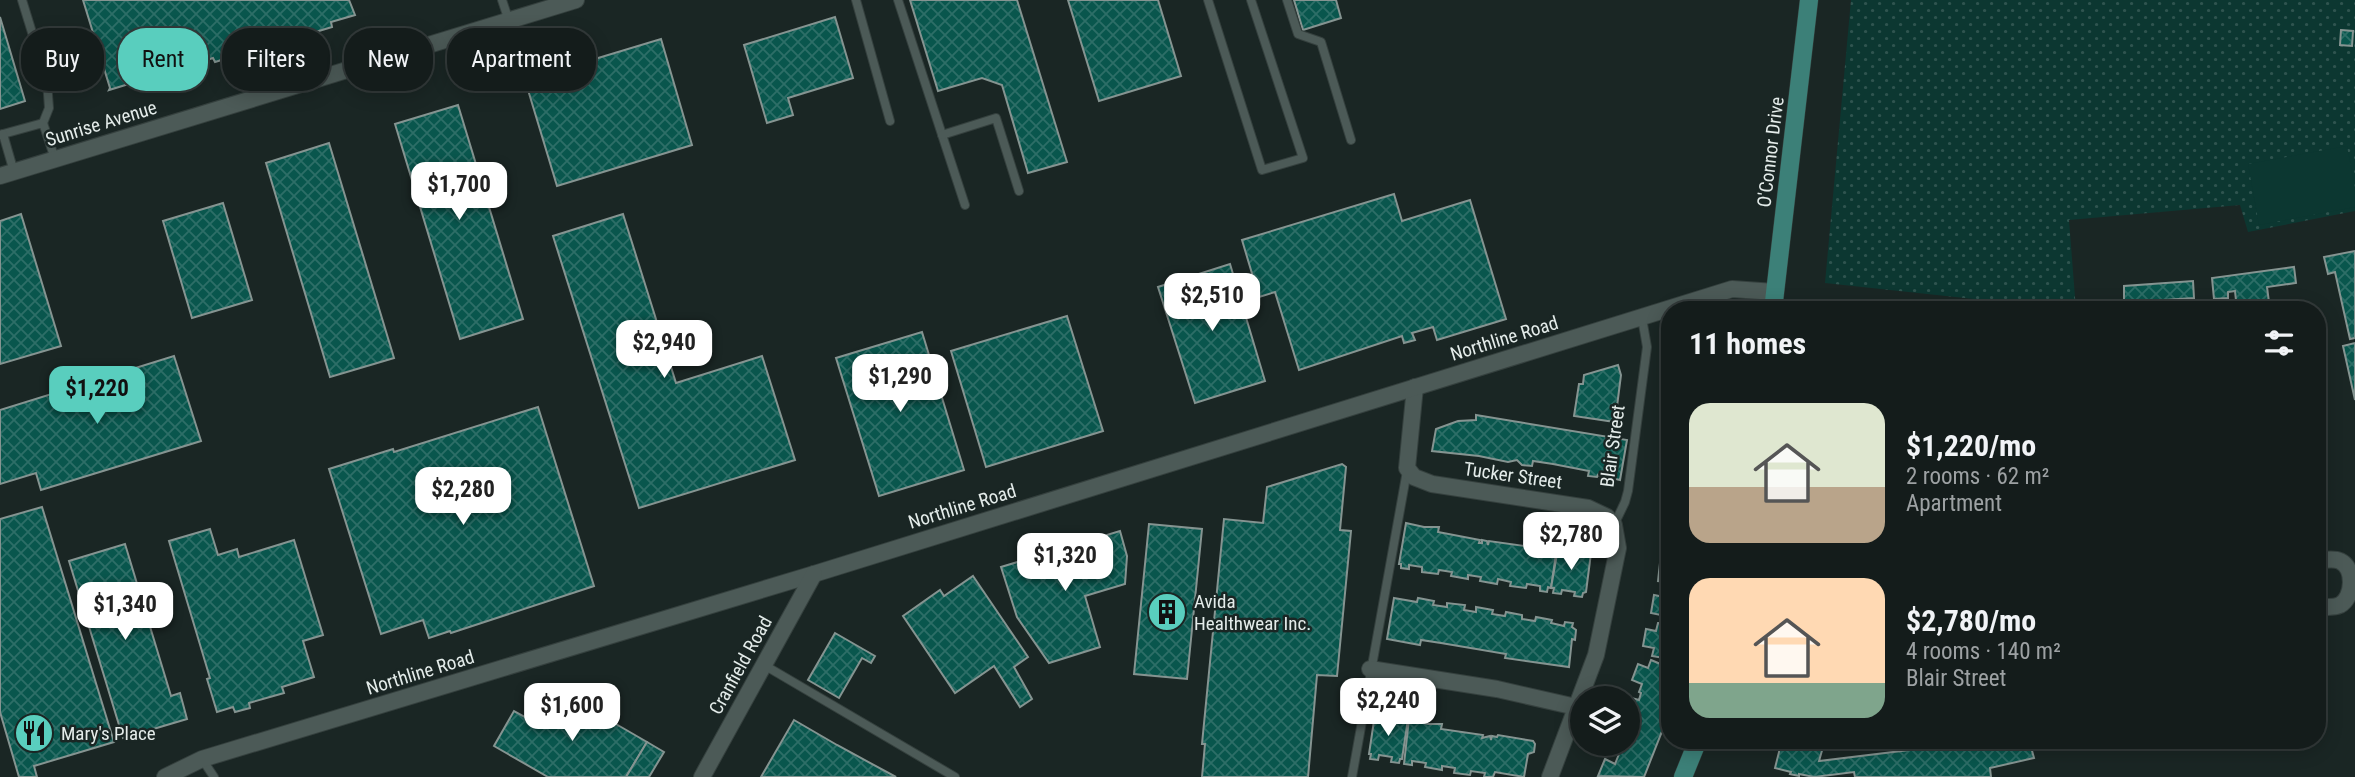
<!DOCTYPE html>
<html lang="en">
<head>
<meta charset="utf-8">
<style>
	:root { --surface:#141c1b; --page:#212928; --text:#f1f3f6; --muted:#9da1a3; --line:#333a3a; --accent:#59cebe }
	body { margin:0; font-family:"Roboto Condensed",sans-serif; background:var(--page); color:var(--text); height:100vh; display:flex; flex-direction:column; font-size:26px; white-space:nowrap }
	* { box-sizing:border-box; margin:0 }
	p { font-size:23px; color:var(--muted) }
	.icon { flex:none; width:38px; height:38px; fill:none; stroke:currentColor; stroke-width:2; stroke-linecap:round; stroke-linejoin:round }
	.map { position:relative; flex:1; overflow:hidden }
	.sheet { position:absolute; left:1661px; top:301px; width:665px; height:448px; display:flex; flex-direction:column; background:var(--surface); border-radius:28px; box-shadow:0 4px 18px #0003,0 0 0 2px var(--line) }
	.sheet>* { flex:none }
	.guide { position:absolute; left:21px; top:28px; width:665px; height:63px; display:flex; gap:14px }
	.buttons { position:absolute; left:1570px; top:686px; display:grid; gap:14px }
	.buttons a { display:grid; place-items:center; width:70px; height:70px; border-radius:50%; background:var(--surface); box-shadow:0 4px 18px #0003,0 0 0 2px var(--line); font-size:35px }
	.price { position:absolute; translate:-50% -60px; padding:0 16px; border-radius:14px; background:#fff; color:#222; font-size:23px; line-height:46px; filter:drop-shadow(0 2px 4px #0008) }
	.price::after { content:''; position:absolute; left:50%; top:42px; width:21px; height:16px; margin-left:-10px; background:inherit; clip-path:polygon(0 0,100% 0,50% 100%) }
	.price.on { background:var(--accent); color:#111 }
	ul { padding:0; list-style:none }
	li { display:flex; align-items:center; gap:21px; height:175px; padding:0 28px }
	li span { display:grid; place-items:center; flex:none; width:196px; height:140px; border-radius:21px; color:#555 }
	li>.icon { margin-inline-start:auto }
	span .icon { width:84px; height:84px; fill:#fffc; stroke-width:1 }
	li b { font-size:30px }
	h2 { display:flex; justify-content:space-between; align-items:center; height:84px; padding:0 28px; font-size:30px }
	.tag { padding:0 24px; border-radius:28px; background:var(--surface); box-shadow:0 4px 18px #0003,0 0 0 2px var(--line); font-size:24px; line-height:63px }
	.tag.on { background:var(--accent); color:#111 }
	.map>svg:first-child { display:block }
	.park { fill:url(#park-dots) }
	.garden { fill:#0c3731 }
	.building { fill:url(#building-cross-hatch); stroke:#859491; stroke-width:2 }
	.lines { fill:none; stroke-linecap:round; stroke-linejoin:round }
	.service-casing { stroke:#35403e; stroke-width:10 }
	.minor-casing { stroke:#35403e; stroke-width:18 }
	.secondary-casing { stroke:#35403e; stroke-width:19 }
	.service { stroke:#4c5a57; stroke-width:8 }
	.minor { stroke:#4c5a57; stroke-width:16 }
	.secondary { stroke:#3c8078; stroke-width:18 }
	.labels { text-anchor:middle; stroke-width:5; stroke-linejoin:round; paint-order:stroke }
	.street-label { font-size:19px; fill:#e4ecea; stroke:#1a2624 }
	.poi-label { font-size:19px; fill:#e4ecea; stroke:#1a2624; text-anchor:start }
</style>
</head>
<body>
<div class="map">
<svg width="2355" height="777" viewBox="0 0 2355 777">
	<defs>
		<pattern id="park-dots" width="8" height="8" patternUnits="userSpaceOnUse" patternTransform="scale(1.75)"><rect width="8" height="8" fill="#0c3731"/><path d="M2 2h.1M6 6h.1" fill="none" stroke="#2f544f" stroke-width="1.8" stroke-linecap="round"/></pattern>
		<pattern id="building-cross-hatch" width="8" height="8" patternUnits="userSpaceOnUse" patternTransform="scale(1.75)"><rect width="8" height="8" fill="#09564d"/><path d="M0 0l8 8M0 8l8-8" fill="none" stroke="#2d6e67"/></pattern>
	</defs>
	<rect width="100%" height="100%" fill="#1a2624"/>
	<!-- park -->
	<path class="park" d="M 1851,0 L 2355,0 L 2355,211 L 2248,232 L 2240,205 L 2069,220 L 2076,310 L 1825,283 Z"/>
	<!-- garden -->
	<path class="garden" d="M 2347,146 L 2355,188 L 2355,207 L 2259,225 L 2248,164 Z"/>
	<!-- building -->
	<g class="building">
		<path d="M 83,0 L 349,0 L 355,15 L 331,22 L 332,27 L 296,38 L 295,33 L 250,47 L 251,51 L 215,62 L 213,58 L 169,72 L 170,76 L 134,87 L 132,83 L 109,90 L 110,88 Z"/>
		<path d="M 910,0 L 1017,0 L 1067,162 L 1028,173 L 1002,85 L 982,78 L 938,91 Z"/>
		<path d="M 1068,0 L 1158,0 L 1181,76 L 1099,101 Z"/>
		<path d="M 1294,0 L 1336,0 L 1341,18 L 1303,30 Z"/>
		<path d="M 0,17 L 25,101 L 0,109 Z"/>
		<path d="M 835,17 L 853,78 L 788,98 L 793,115 L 767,123 L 744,45 Z"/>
		<path d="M 2341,30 L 2353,31 L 2352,46 L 2340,45 Z"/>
		<path d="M 661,39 L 692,145 L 557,186 L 525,80 L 551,72 L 550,68 L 563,63 L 565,68 Z"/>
		<path d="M 458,105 L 523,319 L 460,339 L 395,124 Z"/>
		<path d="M 329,143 L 394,358 L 330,377 L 266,163 Z"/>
		<path d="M 1394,194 L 1402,221 L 1470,200 L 1506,319 L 1437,340 L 1433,327 L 1412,333 L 1415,340 L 1404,343 L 1402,336 L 1299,370 L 1275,292 L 1259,297 L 1242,240 Z"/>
		<path d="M 223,203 L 252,300 L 192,318 L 163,221 Z"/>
		<path d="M 21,214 L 61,346 L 0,364 L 0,221 Z"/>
		<path d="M 623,214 L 676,383 L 762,356 L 795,460 L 639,508 L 553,236 Z"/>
		<path d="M 2355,251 L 2355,338 L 2350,339 L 2335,272 L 2328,274 L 2324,257 Z"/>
		<path d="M 1230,264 L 1265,381 L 1195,403 L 1158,287 Z"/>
		<path d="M 2294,267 L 2296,283 L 2267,287 L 2270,310 L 2237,310 L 2235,291 L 2228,292 L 2228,298 L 2214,299 L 2212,278 Z"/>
		<path d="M 2193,281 L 2194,298 L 2164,300 L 2165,310 L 2132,310 L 2132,301 L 2124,302 L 2124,286 Z"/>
		<path d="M 1067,316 L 1103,431 L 986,467 L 951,351 Z"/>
		<path d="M 922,332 L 964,470 L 879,496 L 836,358 Z"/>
		<path d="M 2355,343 L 2355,400 L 2343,346 Z"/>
		<path d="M 174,356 L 201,441 L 41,490 L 36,473 L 0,484 L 0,410 Z"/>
		<path d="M 1618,365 L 1621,375 L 1615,422 L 1574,416 L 1579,384 L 1583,384 L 1584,375 Z"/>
		<path d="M 538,407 L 594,586 L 451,633 L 450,631 L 429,638 L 423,620 L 381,634 L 329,469 L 393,449 L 394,452 Z"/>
		<path d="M 1476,415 L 1627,440 L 1620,480 L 1598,475 L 1597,477 L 1588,476 L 1589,471 L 1553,464 L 1533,461 L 1532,466 L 1522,465 L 1517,460 L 1508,462 L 1479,456 L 1432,451 L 1436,429 L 1458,421 L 1476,420 Z"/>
		<path d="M 1342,464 L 1346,467 L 1340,530 L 1351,531 L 1337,676 L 1317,675 L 1308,777 L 1202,777 L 1205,744 L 1202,744 L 1224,519 L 1263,523 L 1267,487 Z"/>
		<path d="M 42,507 L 114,742 L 34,766 L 37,777 L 19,777 L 0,712 L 0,519 Z"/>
		<path d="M 1406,523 L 1424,527 L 1439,527 L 1438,532 L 1480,540 L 1479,543 L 1482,543 L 1482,540 L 1487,541 L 1488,545 L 1489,541 L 1524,546 L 1525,542 L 1539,546 L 1538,549 L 1540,545 L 1557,547 L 1551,588 L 1548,587 L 1547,592 L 1540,591 L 1540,586 L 1527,584 L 1526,588 L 1510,586 L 1511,582 L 1498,579 L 1497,584 L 1480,581 L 1481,577 L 1468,575 L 1468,579 L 1451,576 L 1452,572 L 1439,570 L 1438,574 L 1422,572 L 1422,567 L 1409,565 L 1409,569 L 1401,568 L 1401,564 L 1399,564 Z"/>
		<path d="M 1149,524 L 1202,529 L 1187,679 L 1134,674 Z"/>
		<path d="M 1663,526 L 1670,526 L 1670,544 L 1661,543 Z"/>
		<path d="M 210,529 L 218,555 L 237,549 L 239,557 L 294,540 L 323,635 L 303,641 L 314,677 L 282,687 L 284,693 L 249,703 L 250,708 L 235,712 L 233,707 L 217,712 L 207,679 L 210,678 L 169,541 Z"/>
		<path d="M 1120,531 L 1127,556 L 1125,584 L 1085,596 L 1100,647 L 1049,663 L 1017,617 L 1001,567 Z"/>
		<path d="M 125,544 L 171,696 L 180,693 L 187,719 L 123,738 L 69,561 Z"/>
		<path d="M 1558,548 L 1591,553 L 1586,592 L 1583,593 L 1582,597 L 1574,596 L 1575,592 L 1562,590 L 1561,594 L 1553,593 L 1554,588 L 1551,588 Z"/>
		<path d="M 1660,563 L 1670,565 L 1670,659 L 1652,656 L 1654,648 L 1643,646 L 1646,629 L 1656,631 L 1658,623 L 1660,623 L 1661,615 L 1651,613 L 1654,595 L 1664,597 L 1666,590 L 1668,582 L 1658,581 Z"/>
		<path d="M 973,576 L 1028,657 L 1014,667 L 1032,699 L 1020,707 L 994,666 L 955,693 L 903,616 L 940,590 L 944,596 Z"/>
		<path d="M 1394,598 L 1417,602 L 1418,598 L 1434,601 L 1433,605 L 1447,607 L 1447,603 L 1465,605 L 1464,610 L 1476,612 L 1476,607 L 1493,610 L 1492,614 L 1505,616 L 1506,612 L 1522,615 L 1522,619 L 1535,621 L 1536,617 L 1552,620 L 1551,623 L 1564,626 L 1565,622 L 1573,623 L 1572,627 L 1576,630 L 1575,640 L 1572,639 L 1569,667 L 1505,658 L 1506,654 L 1441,643 L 1421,640 L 1420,645 L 1387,639 Z"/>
		<path d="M 835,633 L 875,656 L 871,663 L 862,658 L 839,698 L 808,680 Z"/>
		<path d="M 1651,660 L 1670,668 L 1670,711 L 1644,777 L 1598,776 L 1605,759 L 1615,764 L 1621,749 L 1610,744 L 1628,744 L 1628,729 L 1632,717 L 1628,715 L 1628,697 L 1639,700 L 1641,693 L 1639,692 L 1642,684 L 1632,680 L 1638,664 L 1648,668 Z"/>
		<path d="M 564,694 L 647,742 L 626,777 L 548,777 L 494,746 L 514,711 L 545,728 Z"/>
		<path d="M 1375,714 L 1408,719 L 1402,759 L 1400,759 L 1399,763 L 1391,762 L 1392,757 L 1379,755 L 1378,760 L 1370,759 L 1371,754 L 1369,754 Z"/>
		<path d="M 1409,719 L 1428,724 L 1442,724 L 1441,729 L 1483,735 L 1482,738 L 1490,736 L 1491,740 L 1492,736 L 1497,737 L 1498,735 L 1533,741 L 1535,744 L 1534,752 L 1528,754 L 1524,777 L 1495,772 L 1493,777 L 1484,777 L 1485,773 L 1471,771 L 1470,775 L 1454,773 L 1455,768 L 1442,766 L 1442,770 L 1425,767 L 1426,763 L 1412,761 L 1412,765 L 1404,764 Z"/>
		<path d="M 794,720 L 837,745 L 896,777 L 761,777 Z"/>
		<path d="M 1782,740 L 1825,740 L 1819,761 L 1992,740 L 2029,740 L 2034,758 L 1990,768 L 1991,777 L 1855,777 L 1854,772 L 1814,777 L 1799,774 L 1799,776 L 1790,774 L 1791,772 L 1775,768 Z"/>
		<path d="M 647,742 L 664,752 L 649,777 L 626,777 Z"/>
	</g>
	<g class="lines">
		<defs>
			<g id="service">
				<path d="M 22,0 L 47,81 L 49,108 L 43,123"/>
				<path d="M 502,0 L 509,21"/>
				<path d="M 856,0 L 890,121"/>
				<path d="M 898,0 L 965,205"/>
				<path d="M 1208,0 L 1262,170 L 1303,158 L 1251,0"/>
				<path d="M 1287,0 L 1298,34 L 1321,42 L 1351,140"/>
				<path d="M 3,134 L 43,123 L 55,159"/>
				<path d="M 0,135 L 3,134 L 14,172"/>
				<path d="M 942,135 L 996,118 L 1019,191"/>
				<path d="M 1614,525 L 1625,502 L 1628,491 L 1647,347 L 1642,318"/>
				<path d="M 764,665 L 955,777"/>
				<path d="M 202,759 L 214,777"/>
				<path d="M 1352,777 L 1407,471"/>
			</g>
			<g id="minor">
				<path d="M 0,176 L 576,0"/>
				<path d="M 1415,387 L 1407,468 L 1414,477 L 1432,484 L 1588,508 L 1607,517 L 1614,525 L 1618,548 L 1596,655 L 1550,777"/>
				<path d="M 2317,561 C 2324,560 2333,558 2340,561 C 2355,568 2354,597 2340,605 C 2333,608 2324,607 2317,606"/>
				<path d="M 1370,669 L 1497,689 L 1576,707"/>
				<path d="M 165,777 L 202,759 L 814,574 L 1732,289 L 1775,292"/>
				<path d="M 702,777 L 814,574"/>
			</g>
			<g id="secondary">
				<path d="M 1773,310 L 1809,0"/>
				<path d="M 1683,777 L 1698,740"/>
			</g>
		</defs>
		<!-- service casing -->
		<use href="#service" class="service-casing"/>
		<!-- minor casing -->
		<use href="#minor" class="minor-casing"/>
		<!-- secondary casing -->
		<use href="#secondary" class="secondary-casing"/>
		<!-- service -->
		<use href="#service" class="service"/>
		<!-- minor -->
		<use href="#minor" class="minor"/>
		<!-- secondary -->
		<use href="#secondary" class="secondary"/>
	</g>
	<!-- icons -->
	<defs>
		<symbol id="building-disc" viewBox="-11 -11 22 22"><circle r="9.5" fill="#59cebe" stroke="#1a2624"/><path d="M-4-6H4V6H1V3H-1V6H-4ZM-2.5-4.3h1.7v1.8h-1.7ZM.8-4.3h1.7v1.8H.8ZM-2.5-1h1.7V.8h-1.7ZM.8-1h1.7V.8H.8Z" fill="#111"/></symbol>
		<symbol id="restaurant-disc" viewBox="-11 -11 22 22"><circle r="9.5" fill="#59cebe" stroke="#1a2624"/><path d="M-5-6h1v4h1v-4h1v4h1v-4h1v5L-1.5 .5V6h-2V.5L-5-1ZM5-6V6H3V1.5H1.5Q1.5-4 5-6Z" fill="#111"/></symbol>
	</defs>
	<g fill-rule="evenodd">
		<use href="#building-disc" x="1145" y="590" width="44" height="44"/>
		<use href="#restaurant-disc" x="12" y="711" width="44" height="44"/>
	</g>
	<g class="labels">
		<!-- street labels -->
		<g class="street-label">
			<text transform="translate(101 123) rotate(-17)" y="7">Sunrise Avenue</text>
			<text transform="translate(1770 152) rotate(-83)" y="7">O'Connor Drive</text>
			<text transform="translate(1504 338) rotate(-17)" y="7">Northline Road</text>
			<text transform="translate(1612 446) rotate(-82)" y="7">Blair Street</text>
			<text transform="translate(1513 475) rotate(8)" y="7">Tucker Street</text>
			<text transform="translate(962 506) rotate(-17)" y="7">Northline Road</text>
			<text transform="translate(740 665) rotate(-61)" y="7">Cranfield Road</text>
			<text transform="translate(420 672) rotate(-17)" y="7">Northline Road</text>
		</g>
		<!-- poi labels -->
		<g class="poi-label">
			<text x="1194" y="608">Avida<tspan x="1194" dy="22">Healthwear Inc.</tspan></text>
			<text x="61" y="740">Mary's Place</text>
		</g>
	</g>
</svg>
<div class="buttons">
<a><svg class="icon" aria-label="layers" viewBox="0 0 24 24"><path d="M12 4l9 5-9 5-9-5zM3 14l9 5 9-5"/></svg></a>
</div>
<b class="price" style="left:459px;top:222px">$1,700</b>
<b class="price" style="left:1212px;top:333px">$2,510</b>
<b class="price" style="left:664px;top:380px">$2,940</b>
<b class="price" style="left:900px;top:414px">$1,290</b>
<b class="price on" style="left:97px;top:426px">$1,220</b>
<b class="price" style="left:463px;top:527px">$2,280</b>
<b class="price" style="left:1571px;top:572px">$2,780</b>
<b class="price" style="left:1065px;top:593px">$1,320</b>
<b class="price" style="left:125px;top:642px">$1,340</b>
<b class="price" style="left:1388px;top:738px">$2,240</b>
<b class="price" style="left:572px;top:743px">$1,600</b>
<div class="guide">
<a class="tag">Buy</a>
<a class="tag on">Rent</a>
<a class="tag">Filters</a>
<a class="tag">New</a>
<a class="tag">Apartment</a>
</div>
<section class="sheet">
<h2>11 homes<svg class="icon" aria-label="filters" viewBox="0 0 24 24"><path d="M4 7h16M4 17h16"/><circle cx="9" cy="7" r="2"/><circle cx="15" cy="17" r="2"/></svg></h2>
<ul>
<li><span style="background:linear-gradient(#dfe7d0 60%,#b9a48a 0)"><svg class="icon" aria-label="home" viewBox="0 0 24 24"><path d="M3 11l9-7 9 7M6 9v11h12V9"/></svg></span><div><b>$1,220/mo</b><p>2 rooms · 62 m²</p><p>Apartment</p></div></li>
<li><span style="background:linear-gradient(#ffd9b3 75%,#7fa58c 0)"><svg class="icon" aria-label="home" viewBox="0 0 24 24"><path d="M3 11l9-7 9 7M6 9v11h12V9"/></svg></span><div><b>$2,780/mo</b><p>4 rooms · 140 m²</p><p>Blair Street</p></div></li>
</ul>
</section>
</div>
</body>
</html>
